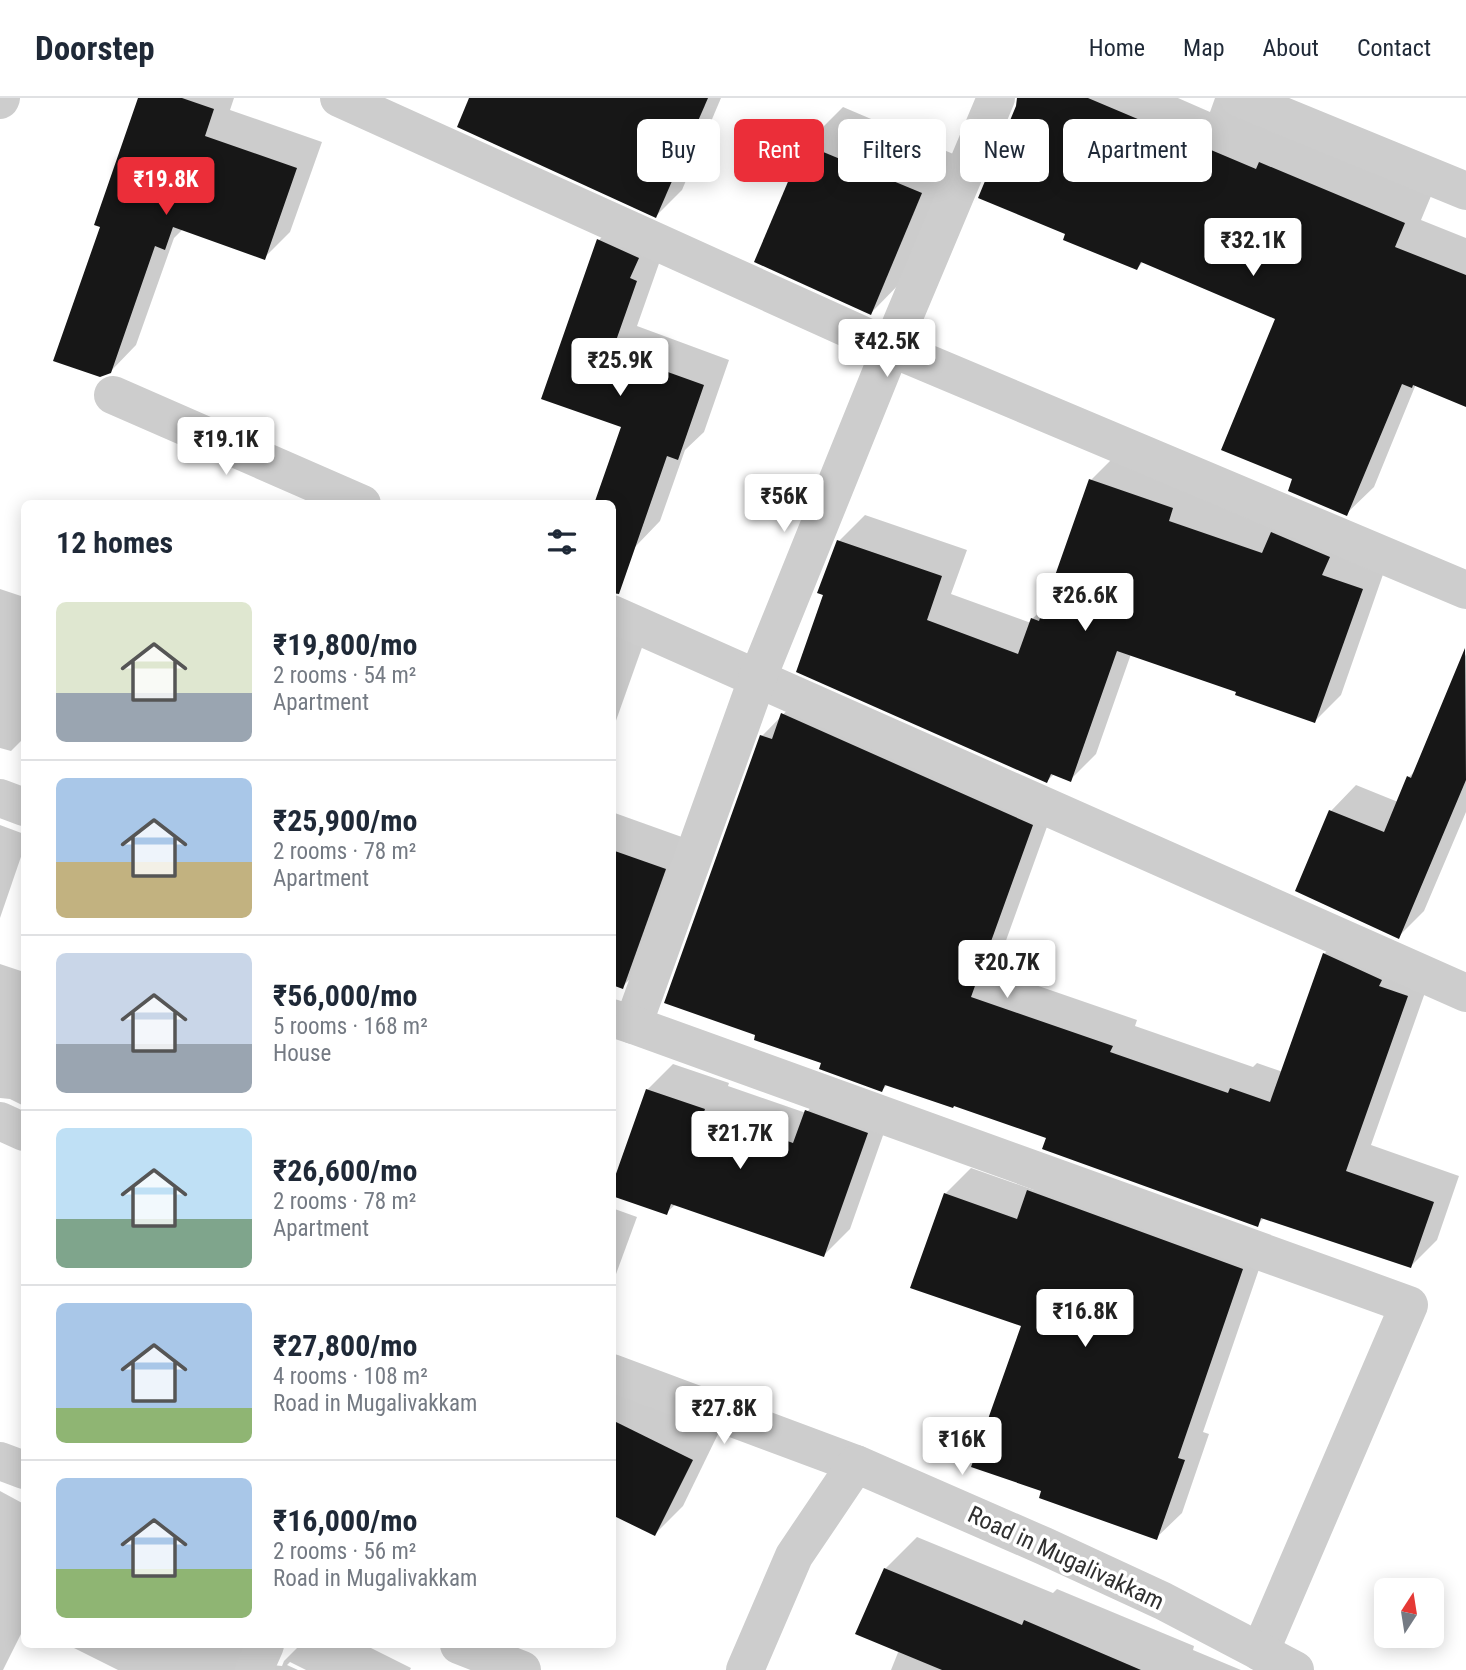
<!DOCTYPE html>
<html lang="en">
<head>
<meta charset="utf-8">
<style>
	:root { --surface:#fff; --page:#f6f6f7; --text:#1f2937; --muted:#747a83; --line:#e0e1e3; --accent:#eb2e39 }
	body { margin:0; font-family:"Roboto Condensed",sans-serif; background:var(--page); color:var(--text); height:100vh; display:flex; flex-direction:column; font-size:26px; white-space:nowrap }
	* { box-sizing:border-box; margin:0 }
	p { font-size:23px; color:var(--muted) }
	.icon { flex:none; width:38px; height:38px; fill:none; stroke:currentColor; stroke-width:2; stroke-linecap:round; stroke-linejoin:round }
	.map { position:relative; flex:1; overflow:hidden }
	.sheet { position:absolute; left:21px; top:402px; width:595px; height:1148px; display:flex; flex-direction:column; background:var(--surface); border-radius:10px; box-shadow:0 4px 18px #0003 }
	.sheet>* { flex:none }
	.guide { position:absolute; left:637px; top:21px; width:665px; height:63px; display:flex; gap:14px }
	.needle { width:46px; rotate:12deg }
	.buttons { position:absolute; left:1374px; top:1480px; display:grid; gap:14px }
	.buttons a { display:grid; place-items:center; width:70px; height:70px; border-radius:10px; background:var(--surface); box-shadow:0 4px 18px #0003; font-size:35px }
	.price { position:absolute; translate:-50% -60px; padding:0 16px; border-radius:7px; background:#fff; color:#222; font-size:23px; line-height:46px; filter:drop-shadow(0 2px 4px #0008) }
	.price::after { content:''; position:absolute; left:50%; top:42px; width:21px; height:16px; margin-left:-10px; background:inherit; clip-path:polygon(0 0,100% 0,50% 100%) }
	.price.active { background:var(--accent); color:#fff }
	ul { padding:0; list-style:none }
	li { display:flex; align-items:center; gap:21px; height:175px; padding:0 35px }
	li+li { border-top:2px solid var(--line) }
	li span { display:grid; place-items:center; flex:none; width:196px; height:140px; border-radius:10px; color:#555 }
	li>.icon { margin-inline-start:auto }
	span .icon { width:84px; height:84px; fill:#fffc; stroke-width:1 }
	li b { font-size:30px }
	h2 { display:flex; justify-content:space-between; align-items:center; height:84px; padding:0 35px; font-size:30px }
	.chip { padding:0 24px; border-radius:10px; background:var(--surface); box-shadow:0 4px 18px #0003; font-size:24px; line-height:63px }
	.chip.active { background:var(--accent); color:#fff }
	header { display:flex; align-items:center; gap:42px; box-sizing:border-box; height:98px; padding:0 35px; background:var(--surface); border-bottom:2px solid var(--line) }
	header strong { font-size:33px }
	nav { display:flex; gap:38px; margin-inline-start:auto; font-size:24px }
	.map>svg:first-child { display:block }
	.shadow { fill:#0003 }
	.building { fill:#171717 }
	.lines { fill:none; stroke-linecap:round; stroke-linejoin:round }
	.minor { stroke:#cdcdcd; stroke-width:38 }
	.labels { text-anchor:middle; stroke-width:7; stroke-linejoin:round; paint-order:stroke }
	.street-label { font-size:24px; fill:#303030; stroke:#fff }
</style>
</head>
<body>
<header>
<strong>Doorstep</strong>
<nav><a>Home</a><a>Map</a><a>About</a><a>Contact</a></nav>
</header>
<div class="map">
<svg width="1466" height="1572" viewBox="0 0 1466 1572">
	<rect width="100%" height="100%" fill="#fff"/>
	<!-- shadow -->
	<g class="shadow">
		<path d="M 140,0 L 234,0 L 230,12 L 322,44 L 290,134 L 264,160 L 183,131 L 174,140 L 136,247 L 110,274 L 102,128 Z"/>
		<path d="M 471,0 L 721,0 L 682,92 L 656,118 Z"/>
		<path d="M 1019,0 L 1178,0 L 1210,14 L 1215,0 L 1273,0 L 1431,98 L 1421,122 L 1466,140 L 1466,307 L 1416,286 L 1374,389 L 1346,416 L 1295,381 L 1277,220 L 1144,163 L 1137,170 L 1067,136 L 1018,9 Z"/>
		<path d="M 843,9 L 958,58 L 908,177 L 871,215 L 805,47 Z"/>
		<path d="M 625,116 L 662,157 L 637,228 L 729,262 L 704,334 L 685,352 L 660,423 L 635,449 L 612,406 L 596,406 L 623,328 L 543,300 L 599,142 Z"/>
		<path d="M 1117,356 L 1387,465 L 1341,597 L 1315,623 L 1238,593 L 1131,556 L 1096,656 L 1070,682 L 1054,676 L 1047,683 L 819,494 L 839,443 L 865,417 L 967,452 L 951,496 L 1031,525 L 1032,521 L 1047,507 L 1091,382 Z"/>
		<path d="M 0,491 L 24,499 L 24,640 L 11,653 L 0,650 Z"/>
		<path d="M 612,529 L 645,541 L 612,634 Z"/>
		<path d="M 1466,556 L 1466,714 L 1424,813 L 1398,839 L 1331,713 L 1356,687 L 1398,704 L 1409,679 L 1417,671 Z"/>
		<path d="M 809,590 L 1057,701 L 995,873 L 1137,922 L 1135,928 L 1253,969 L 1257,965 L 1283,974 L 1324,856 L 1350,830 L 1433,872 L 1371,1047 L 1459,1078 L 1437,1142 L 1411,1168 L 1265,1119 L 1257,1127 L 1048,1039 L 955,1006 L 888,986 L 882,992 L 823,964 L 762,638 Z"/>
		<path d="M 612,714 L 693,743 L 650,861 L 622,889 L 612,885 Z"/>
		<path d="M 0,727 L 24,736 L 24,750 L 0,820 Z"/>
		<path d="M 0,866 L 24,874 L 24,1008 L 10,1001 L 0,1000 Z"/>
		<path d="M 673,966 L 729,985 L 728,988 L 806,1015 L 832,987 L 893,1009 L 850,1131 L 824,1157 L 676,1106 L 666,1115 L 647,992 Z"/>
		<path d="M 971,1070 L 1031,1091 L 1268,1145 L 1203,1334 L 1209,1336 L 1182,1415 L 1156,1440 L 1044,1392 L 1024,1227 L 945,1096 Z"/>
		<path d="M 612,1110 L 637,1119 L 612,1187 Z"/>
		<path d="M 612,1281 L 719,1334 L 683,1408 L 655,1436 L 612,1415 Z"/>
		<path d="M 0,1393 L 24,1406 L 24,1530 L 3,1572 L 0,1572 Z"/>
		<path d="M 917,1439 L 1053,1495 L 1057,1491 L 1194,1548 L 1193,1552 L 1241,1572 L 891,1572 L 899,1552 L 885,1471 Z"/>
		<path d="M 68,1547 L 257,1547 L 272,1567 L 282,1568 L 284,1563 L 300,1547 L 365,1547 L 411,1570 L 410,1572 L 306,1572 L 290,1564 L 287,1567 L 298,1572 L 118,1572 Z"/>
	</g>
	<!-- building -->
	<g class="building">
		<path d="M 138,0 L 182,0 L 214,11 L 205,38 L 297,70 L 265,162 L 173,129 L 165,152 L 155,148 L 111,275 L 100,279 L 53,263 L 100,129 L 94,127 Z"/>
		<path d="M 469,0 L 708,0 L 656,120 L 457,29 Z"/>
		<path d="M 1017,0 L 1088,0 L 1256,71 L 1259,64 L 1405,125 L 1395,149 L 1466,177 L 1466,309 L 1413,287 L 1412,290 L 1402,286 L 1347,418 L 1288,393 L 1292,381 L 1221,352 L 1275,221 L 1141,164 L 1137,172 L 1063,142 L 1065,136 L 978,100 L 1016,8 Z"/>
		<path d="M 804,46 L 922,95 L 871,217 L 754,164 Z"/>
		<path d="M 597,141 L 639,160 L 630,180 L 637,183 L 612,254 L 704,287 L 678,362 L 667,358 L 619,496 L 612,495 L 612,406 L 594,406 L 621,329 L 541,301 Z"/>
		<path d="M 1089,381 L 1173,410 L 1169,423 L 1262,455 L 1271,434 L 1330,459 L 1322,477 L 1363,491 L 1315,625 L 1235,597 L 1236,594 L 1117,553 L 1071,684 L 1051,676 L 1047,685 L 796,574 L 823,497 L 817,495 L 837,442 L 942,478 L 927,522 L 1018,556 L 1031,520 L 1039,523 Z"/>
		<path d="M 1465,550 L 1466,682 L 1399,841 L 1295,793 L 1329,712 L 1384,734 L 1407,678 L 1411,680 Z"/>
		<path d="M 781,615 L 1033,727 L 971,899 L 1113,948 L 1110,954 L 1228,995 L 1230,990 L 1270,1004 L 1323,855 L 1382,882 L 1379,888 L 1408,898 L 1346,1073 L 1434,1104 L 1411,1170 L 1261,1120 L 1258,1129 L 1042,1051 L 1046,1040 L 954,1008 L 953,1010 L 885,987 L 882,994 L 819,971 L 821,965 L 754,942 L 755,937 L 664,905 L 760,637 L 772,641 Z"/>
		<path d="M 612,752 L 666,771 L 623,891 L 612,887 Z"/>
		<path d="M 646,991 L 705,1011 L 704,1014 L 793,1045 L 805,1012 L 868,1035 L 824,1159 L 671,1106 L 667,1117 L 612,1098 L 612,1087 Z"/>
		<path d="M 1027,1092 L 1243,1171 L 1178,1360 L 1185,1362 L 1157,1442 L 1039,1400 L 1041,1393 L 971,1369 L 1021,1228 L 910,1190 L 944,1095 L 1017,1121 Z"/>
		<path d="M 612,1322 L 693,1362 L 655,1438 L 612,1417 Z"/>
		<path d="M 884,1470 L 1022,1527 L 1024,1522 L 1141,1572 L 942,1572 L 855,1536 Z"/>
	</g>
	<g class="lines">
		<!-- minor -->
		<g class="minor">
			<path d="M 339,0 L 891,250 L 1466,492"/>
			<path d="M 1239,0 L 1466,93"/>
			<path d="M 0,2 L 1,0"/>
			<path d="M 113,297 L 362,406"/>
			<path d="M 612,516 L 1466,895"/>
			<path d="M 0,700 L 24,709"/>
			<path d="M 612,920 L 633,927 L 758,579 L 891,250 L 996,0"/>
			<path d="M 633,927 L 1409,1207 L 1260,1554"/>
			<path d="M 0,1023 L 24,1034"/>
			<path d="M 612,1275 L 856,1366"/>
			<path d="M 0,1363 L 24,1372"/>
			<path d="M 459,1547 L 522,1572"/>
			<path d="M 254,1572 L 265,1547"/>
			<path d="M 745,1572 L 794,1458 L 856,1366 L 1044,1448 L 1163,1503 L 1295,1572"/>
		</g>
	</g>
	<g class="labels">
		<!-- street labels -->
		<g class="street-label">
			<text transform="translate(1066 1460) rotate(25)" y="8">Road in Mugalivakkam</text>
		</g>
	</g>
</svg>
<div class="buttons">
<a><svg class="needle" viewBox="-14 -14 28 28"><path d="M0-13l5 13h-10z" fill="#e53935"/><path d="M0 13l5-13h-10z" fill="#747a83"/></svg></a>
</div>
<b class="price active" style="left:166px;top:119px">₹19.8K</b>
<b class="price" style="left:1253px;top:180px">₹32.1K</b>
<b class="price" style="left:887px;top:281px">₹42.5K</b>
<b class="price" style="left:620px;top:300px">₹25.9K</b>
<b class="price" style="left:226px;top:379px">₹19.1K</b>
<b class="price" style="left:784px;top:436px">₹56K</b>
<b class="price" style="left:1085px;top:535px">₹26.6K</b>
<b class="price" style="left:1007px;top:902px">₹20.7K</b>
<b class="price" style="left:740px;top:1073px">₹21.7K</b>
<b class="price" style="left:1085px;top:1251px">₹16.8K</b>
<b class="price" style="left:724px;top:1348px">₹27.8K</b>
<b class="price" style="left:962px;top:1379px">₹16K</b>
<div class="guide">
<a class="chip">Buy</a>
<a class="chip active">Rent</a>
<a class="chip">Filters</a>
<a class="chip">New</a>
<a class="chip">Apartment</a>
</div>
<section class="sheet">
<h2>12 homes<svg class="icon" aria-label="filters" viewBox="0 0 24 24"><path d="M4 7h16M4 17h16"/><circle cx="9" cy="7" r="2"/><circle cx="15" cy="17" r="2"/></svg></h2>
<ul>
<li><span style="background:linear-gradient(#dfe7d0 65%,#9aa5b1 0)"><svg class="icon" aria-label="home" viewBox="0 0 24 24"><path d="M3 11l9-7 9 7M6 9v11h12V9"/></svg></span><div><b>₹19,800/mo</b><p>2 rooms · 54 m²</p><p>Apartment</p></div></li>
<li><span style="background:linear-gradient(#a9c7e8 60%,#c2b280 0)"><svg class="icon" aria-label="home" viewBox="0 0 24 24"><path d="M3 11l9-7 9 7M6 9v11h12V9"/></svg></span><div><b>₹25,900/mo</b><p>2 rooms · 78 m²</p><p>Apartment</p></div></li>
<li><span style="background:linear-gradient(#c9d6e8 65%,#9aa5b1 0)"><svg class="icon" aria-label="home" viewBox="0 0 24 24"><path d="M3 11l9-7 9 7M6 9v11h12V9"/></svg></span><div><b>₹56,000/mo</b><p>5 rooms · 168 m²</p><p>House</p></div></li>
<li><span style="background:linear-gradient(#bfe0f5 65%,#7fa58c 0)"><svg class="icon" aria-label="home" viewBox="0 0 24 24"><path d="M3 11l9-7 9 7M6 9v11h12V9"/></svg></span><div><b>₹26,600/mo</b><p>2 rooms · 78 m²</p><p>Apartment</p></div></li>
<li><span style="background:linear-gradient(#a9c7e8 75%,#8fb573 0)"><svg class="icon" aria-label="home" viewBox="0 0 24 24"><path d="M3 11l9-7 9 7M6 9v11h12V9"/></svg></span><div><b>₹27,800/mo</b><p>4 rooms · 108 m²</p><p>Road in Mugalivakkam</p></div></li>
<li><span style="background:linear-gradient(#a9c7e8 65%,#8fb573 0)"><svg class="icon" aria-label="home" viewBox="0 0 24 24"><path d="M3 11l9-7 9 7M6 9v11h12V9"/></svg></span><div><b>₹16,000/mo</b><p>2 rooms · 56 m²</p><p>Road in Mugalivakkam</p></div></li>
</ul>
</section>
</div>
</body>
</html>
